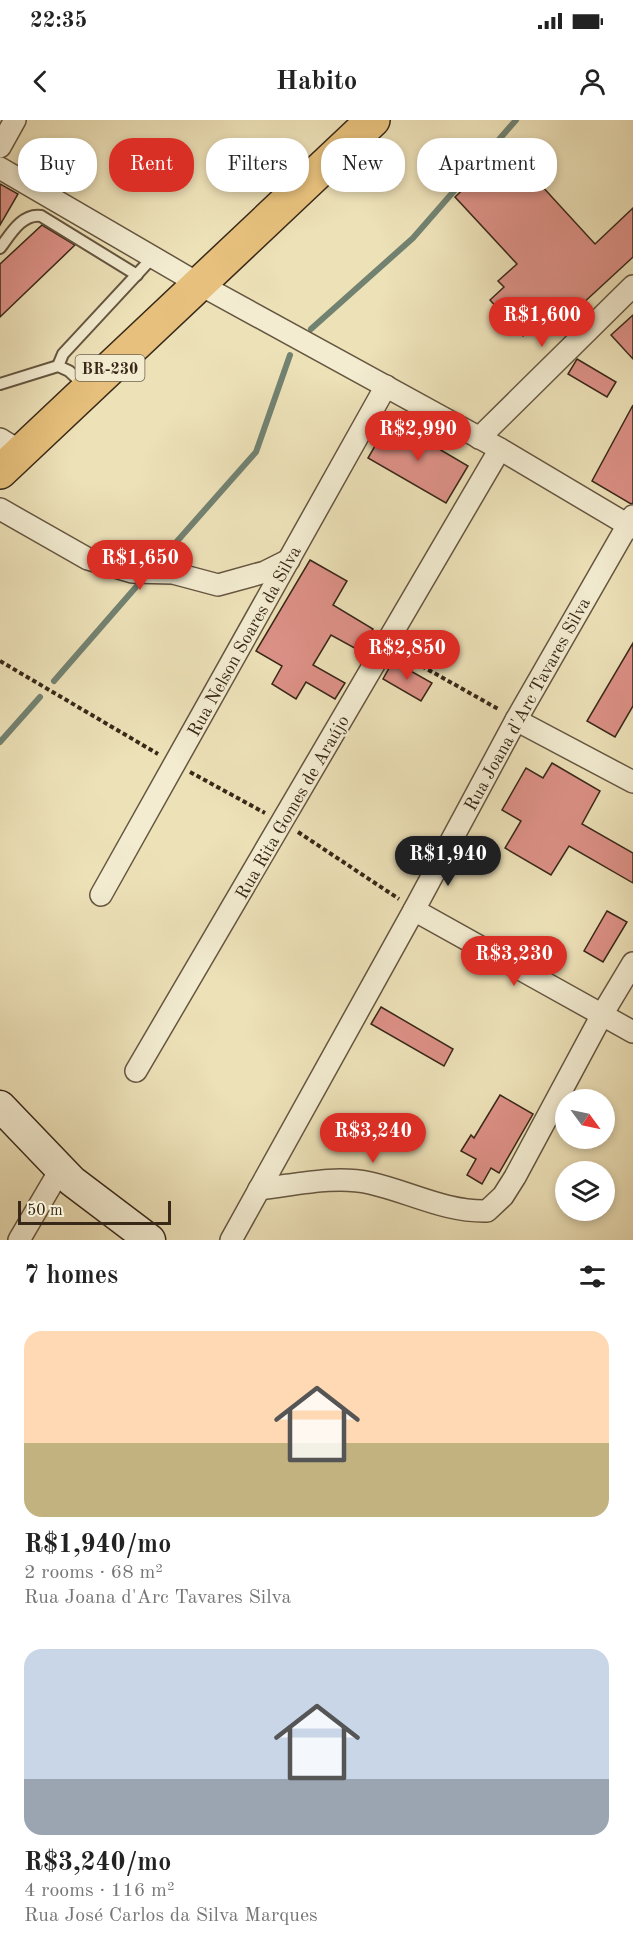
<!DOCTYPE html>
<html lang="en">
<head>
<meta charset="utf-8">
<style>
	:root { --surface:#fff; --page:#f6f6f6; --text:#222; --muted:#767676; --accent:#d93025 }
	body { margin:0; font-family:"Old Standard TT",serif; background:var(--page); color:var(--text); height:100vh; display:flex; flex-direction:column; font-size:22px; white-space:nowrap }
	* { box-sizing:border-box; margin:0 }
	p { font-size:20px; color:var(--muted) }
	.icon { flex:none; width:33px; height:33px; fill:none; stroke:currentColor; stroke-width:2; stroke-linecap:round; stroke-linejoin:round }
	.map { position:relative; height:1120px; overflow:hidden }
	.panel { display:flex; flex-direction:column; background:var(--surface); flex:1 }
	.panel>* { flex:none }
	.banner { position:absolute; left:18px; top:18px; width:597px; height:54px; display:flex; gap:12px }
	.needle { width:39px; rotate:123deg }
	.fabs { position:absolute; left:555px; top:969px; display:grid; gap:12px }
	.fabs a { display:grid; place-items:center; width:60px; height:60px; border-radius:50%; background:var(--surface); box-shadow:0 3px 9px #0003; font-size:30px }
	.scale { position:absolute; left:18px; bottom:15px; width:153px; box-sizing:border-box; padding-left:6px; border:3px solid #382818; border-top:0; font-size:16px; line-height:21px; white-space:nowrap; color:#382818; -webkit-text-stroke:4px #f3ecd1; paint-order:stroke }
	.price { position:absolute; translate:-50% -51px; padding:0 14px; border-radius:21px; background:var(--accent); color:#fff; font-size:20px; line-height:39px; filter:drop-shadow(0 2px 3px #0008) }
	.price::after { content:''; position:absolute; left:50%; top:36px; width:18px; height:14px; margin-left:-9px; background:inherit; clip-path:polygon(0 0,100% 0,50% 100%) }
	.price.current { background:#222; color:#fff }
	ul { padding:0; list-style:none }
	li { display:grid; align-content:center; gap:12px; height:318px; padding:0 24px }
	li span { display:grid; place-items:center; height:186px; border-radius:18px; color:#555 }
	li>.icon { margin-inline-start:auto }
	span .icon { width:108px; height:108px; fill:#fffc; stroke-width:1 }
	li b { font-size:26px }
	h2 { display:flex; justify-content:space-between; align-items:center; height:72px; padding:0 24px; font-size:26px }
	.pill { padding:0 21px; border-radius:24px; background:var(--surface); box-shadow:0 3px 9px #0003; font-size:21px; line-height:54px }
	.pill.current { background:var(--accent); color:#fff }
	.status { display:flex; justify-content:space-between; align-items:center; height:42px; padding:0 30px; background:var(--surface); direction:ltr }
	.status svg { height:16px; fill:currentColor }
	header { display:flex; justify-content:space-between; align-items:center; height:78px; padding:0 24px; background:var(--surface); font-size:27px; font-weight:600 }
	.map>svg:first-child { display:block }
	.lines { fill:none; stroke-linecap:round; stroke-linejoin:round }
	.stream { stroke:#728271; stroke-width:6 }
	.building { fill:#dd9187; stroke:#382818; stroke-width:1.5 }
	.service-casing { stroke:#655640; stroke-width:14 }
	.minor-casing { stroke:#655640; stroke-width:24 }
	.secondary-casing { stroke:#382818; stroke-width:33 }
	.trunk-casing { stroke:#382818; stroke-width:36 }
	.path { stroke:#382818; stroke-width:4; stroke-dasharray:4.5 3; stroke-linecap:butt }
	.service { stroke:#f3ecd1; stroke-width:10 }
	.minor { stroke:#f3ecd1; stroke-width:21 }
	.secondary { stroke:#f3ecd1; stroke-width:30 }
	.trunk { stroke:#e6c07c; stroke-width:33 }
	.labels { text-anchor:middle; stroke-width:4.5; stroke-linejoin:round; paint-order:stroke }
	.shield { fill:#f3ecd1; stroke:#706350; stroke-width:1.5 }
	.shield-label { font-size:16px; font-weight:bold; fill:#382818 }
	.street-label { font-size:18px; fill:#382818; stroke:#f3ecd1 }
</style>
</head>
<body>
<div class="status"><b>22:35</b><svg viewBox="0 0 49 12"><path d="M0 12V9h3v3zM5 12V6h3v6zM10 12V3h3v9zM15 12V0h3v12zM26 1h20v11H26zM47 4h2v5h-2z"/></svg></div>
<header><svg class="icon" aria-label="back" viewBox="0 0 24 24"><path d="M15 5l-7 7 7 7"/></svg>Habito<svg class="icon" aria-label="person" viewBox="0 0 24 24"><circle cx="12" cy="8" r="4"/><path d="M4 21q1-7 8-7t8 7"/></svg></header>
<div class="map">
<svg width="633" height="1120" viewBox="0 0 633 1120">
	<rect width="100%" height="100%" fill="#ede1b8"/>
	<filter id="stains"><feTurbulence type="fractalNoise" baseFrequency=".00333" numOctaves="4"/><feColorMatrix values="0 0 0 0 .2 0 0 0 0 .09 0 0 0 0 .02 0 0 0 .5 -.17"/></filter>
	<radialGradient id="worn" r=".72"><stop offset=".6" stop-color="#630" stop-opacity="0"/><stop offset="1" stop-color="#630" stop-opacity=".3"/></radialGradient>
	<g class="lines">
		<!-- stream -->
		<g class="stream">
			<path d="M 311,209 L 413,118 L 516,0"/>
			<path d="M 164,436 L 256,332 L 290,235"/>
			<path d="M 54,561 L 136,467"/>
			<path d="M 0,622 L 40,577"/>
		</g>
	</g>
	<!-- building -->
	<g class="building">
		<path d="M 507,28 L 595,124 L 633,88 L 633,137 L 567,198 L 555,186 L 523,216 L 490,180 L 504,167 L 498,161 L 517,144 L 455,77 Z"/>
		<path d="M 0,64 L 18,74 L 0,105 Z"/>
		<path d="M 42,105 L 75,125 L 0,197 L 0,144 Z"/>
		<path d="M 633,195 L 633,239 L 611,215 Z"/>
		<path d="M 577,239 L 616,262 L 607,277 L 568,254 Z"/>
		<path d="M 633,285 L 633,383 L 631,384 L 592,361 Z"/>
		<path d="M 390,300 L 468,346 L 446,383 L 368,338 Z"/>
		<path d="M 310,440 L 347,461 L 333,485 L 373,509 L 360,531 L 331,515 L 313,545 L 345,563 L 335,579 L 306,562 L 296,579 L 272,564 L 282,546 L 256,531 Z"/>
		<path d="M 633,523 L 633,586 L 615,617 L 587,601 Z"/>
		<path d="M 393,541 L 432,563 L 421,581 L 383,559 Z"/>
		<path d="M 552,643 L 600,671 L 582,704 L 633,733 L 633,763 L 569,726 L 551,755 L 505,728 L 521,701 L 502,690 L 526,648 L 543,658 Z"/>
		<path d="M 607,791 L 627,802 L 603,842 L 584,831 Z"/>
		<path d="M 381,887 L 453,929 L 444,946 L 371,904 Z"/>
		<path d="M 500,975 L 533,994 L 499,1053 L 491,1048 L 482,1064 L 467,1055 L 476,1039 L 461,1031 L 471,1015 L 474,1018 Z"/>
	</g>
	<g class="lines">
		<defs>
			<g id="service">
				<path d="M 0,128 C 10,115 22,93 41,96 L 137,155"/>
				<path d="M 58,246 L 63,234 L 153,137"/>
				<path d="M 0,264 L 58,246 L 69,251 L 86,267"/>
			</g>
			<g id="minor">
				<path d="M 0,27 L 15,0"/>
				<path d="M 0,48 L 199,164 L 500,329 L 633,408"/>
				<path d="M 479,318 L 633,166"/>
				<path d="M 0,319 L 21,332"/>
				<path d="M 0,389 L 88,439 L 132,452 L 173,453 L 218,465 L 265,452 L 289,440"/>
				<path d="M 516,600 L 633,662"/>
				<path d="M 101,775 L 386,266"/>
				<path d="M 414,790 L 633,912"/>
				<path d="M 136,951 L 500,329"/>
				<path d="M 259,1069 C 295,1065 335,1055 370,1063 C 410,1072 445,1092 487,1091 L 503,1076 L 515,1057 L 603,893 L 633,843"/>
				<path d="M 19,1120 L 60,1050"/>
				<path d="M 231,1120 L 414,790 L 516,600 L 633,396"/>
			</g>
			<path id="secondary" d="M 0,986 L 72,1061 L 150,1120"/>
			<path id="trunk" d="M 0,352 L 373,0"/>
		</defs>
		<!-- service casing -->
		<use href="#service" class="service-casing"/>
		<!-- minor casing -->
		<use href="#minor" class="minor-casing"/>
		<!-- secondary casing -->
		<use href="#secondary" class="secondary-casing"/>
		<!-- trunk casing -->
		<use href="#trunk" class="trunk-casing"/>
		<!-- path -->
		<g class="path">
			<path d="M 402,535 L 500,590"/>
			<path d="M 0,541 L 158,634"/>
			<path d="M 190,652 L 265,693"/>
			<path d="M 298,712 L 399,779"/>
		</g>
		<!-- service -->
		<use href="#service" class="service"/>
		<!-- minor -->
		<use href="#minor" class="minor"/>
		<!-- secondary -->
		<use href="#secondary" class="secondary"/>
		<!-- trunk -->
		<use href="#trunk" class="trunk"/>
	</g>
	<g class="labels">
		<!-- shield labels -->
		<rect class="shield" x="75.5" y="235" width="69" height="26" rx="4.5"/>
		<g class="shield-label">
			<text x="110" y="254">BR-230</text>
		</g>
		<!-- street labels -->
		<g class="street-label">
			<text transform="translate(244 521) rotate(-61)" y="6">Rua Nelson Soares da Silva</text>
			<text transform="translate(527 584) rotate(-61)" y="6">Rua Joana d'Arc Tavares Silva</text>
			<text transform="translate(292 687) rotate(-60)" y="6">Rua Rita Gomes de Araújo</text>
		</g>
	</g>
	<rect width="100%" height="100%" filter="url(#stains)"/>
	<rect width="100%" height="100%" fill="url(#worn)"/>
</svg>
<div class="fabs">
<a><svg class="needle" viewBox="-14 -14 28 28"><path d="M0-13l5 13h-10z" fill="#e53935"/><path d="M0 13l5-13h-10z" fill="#767676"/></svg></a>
<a><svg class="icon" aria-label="layers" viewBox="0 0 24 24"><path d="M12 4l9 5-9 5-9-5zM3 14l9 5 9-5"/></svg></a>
</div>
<div class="scale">50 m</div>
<b class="price" style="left:542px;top:228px">R$1,600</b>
<b class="price" style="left:418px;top:342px">R$2,990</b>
<b class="price" style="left:140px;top:471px">R$1,650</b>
<b class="price" style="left:407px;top:561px">R$2,850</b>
<b class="price current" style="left:448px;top:767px">R$1,940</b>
<b class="price" style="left:514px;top:867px">R$3,230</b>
<b class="price" style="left:373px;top:1044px">R$3,240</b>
<div class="banner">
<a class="pill">Buy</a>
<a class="pill current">Rent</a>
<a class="pill">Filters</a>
<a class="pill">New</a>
<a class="pill">Apartment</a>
</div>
</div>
<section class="panel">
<h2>7 homes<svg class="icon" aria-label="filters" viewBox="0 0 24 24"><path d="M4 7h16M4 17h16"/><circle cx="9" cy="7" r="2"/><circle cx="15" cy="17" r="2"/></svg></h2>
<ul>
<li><span style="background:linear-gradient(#ffd9b3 60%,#c2b280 0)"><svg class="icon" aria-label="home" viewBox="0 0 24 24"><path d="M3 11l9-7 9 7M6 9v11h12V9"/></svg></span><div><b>R$1,940/mo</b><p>2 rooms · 68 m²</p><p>Rua Joana d'Arc Tavares Silva</p></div></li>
<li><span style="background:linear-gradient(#c9d6e8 70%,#9aa5b1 0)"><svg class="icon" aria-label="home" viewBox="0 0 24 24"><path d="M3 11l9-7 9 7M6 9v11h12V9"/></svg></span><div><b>R$3,240/mo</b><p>4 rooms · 116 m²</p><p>Rua José Carlos da Silva Marques</p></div></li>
</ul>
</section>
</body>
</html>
